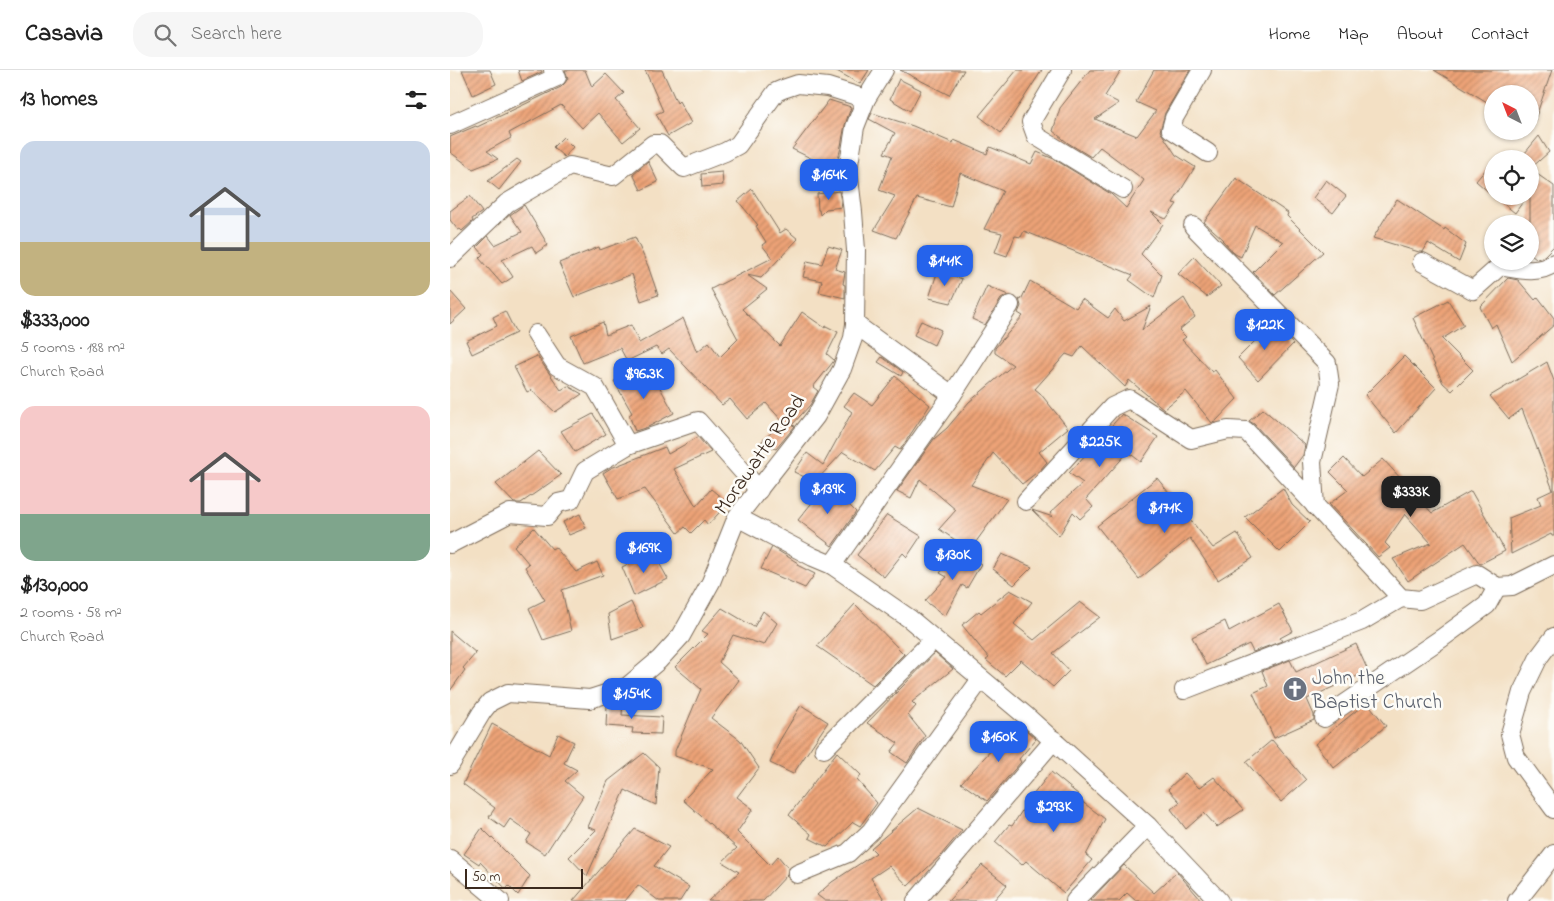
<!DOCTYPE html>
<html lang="en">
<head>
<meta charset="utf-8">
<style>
	:root { --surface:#fff; --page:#f6f6f6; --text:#222; --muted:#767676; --line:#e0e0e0; --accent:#2563eb }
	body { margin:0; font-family:"Indie Flower",sans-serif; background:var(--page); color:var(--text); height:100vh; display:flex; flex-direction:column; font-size:19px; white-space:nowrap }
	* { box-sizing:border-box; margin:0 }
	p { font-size:16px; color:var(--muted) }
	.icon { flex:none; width:28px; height:28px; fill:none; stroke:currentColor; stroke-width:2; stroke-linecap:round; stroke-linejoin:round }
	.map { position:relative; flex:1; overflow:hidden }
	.panel { display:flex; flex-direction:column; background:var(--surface); width:450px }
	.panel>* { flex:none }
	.needle { width:32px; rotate:318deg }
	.buttons { position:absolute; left:1034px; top:15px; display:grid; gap:10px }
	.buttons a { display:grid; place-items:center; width:55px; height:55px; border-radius:50%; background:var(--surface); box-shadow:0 1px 4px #0004; font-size:25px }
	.scale { position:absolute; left:15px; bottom:12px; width:118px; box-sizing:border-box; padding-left:5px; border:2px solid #3b2a1e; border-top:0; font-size:14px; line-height:18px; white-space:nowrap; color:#3b2a1e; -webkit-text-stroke:4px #fdfcf7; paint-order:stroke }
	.price { position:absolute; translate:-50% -42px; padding:0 11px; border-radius:10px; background:var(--accent); color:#fff; font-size:16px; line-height:32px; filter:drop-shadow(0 1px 2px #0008) }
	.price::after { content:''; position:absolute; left:50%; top:30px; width:15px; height:11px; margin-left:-8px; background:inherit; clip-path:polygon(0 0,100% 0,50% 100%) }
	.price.selected { background:#222; color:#fff }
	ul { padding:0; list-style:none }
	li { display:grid; align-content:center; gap:10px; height:265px; padding:0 20px }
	li span { display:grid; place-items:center; height:155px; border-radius:15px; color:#555 }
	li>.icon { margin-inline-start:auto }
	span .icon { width:90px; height:90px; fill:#fffc; stroke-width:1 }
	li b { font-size:21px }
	h2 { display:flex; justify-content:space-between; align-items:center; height:60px; padding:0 20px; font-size:21px }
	header { display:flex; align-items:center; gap:30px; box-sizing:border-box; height:70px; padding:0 25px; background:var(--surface); border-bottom:1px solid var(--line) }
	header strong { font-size:24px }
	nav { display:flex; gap:28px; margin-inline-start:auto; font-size:18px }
	.search { width:350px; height:45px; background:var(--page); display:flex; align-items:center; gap:12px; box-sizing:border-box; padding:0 18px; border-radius:20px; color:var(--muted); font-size:19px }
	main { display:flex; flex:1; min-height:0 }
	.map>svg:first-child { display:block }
	.building { fill:url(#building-hatch) }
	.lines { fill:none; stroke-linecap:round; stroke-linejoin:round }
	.minor-casing { stroke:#7b6a58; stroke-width:20 }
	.minor { stroke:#fff; stroke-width:18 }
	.labels { text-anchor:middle; stroke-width:5; stroke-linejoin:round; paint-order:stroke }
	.street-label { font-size:21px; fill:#3b2a1e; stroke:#fdfcf7 }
	.worship-label { font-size:21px; fill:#5b616d; stroke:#fdfcf7; text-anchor:start }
</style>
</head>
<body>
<header>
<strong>Casavia</strong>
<div class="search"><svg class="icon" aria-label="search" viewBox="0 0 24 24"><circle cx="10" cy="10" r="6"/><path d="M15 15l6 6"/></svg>Search here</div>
<nav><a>Home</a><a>Map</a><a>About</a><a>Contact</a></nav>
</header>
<main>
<section class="panel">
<h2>13 homes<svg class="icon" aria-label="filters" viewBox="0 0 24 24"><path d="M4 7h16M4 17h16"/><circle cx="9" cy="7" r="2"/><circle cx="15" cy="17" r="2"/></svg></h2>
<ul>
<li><span style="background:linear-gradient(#c9d6e8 65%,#c2b280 0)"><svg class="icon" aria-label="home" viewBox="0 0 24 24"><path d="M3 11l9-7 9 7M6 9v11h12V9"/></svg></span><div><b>$333,000</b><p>5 rooms · 188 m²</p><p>Church Road</p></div></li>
<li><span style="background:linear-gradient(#f6c9c9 70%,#7fa58c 0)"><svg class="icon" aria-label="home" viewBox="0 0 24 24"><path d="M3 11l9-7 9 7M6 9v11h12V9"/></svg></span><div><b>$130,000</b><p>2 rooms · 58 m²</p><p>Church Road</p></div></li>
</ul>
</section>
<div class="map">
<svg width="1104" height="831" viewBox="0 0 1104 831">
	<defs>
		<pattern id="building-hatch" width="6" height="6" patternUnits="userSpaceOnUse" patternTransform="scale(1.25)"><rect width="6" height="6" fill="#eda377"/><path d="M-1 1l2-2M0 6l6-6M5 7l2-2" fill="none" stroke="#c18561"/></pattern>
	</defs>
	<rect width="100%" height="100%" fill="#fdfcf7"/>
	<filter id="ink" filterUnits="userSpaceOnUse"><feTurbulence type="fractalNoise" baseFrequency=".02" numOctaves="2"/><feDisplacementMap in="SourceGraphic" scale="10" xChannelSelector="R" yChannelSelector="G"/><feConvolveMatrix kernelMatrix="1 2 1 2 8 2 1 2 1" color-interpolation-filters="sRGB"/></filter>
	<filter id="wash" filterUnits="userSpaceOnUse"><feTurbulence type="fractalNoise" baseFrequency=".0096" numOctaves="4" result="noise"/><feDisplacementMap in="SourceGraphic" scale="20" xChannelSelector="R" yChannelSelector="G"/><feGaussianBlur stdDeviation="1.12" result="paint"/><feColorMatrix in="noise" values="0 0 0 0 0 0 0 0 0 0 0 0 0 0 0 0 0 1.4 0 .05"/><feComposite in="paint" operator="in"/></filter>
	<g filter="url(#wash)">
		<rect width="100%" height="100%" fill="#f3e0c4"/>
		<g id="blocks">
			<!-- building -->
			<g class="building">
				<path d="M 12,0 L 40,0 L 46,14 L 23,25 Z"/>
				<path d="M 68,0 L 91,0 L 92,2 L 72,11 Z"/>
				<path d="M 115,0 L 135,0 L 142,17 L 156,4 L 174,23 L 166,30 L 190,58 L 173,72 L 148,43 L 132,58 L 111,35 L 59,63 L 61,68 L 37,81 L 48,89 L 23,99 L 0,82 L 0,67 L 26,56 L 27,57 L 111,17 L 115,13 L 118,8 Z"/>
				<path d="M 195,0 L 212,0 L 227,33 L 229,31 L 241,53 L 218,66 L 206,44 L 213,41 Z"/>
				<path d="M 385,0 L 419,0 L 410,14 Z"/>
				<path d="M 450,0 L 514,0 L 499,25 Z"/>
				<path d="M 567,0 L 592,0 L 551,63 L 529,46 Z"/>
				<path d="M 640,0 L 671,0 L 655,26 L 669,33 L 645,49 L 687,66 L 706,41 L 686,32 L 704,0 L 740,0 L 715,43 L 710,61 L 726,85 L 745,97 L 723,133 L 727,134 L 716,149 L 701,142 L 713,154 L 691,184 L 712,205 L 704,228 L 679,210 L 683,205 L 574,161 L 571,167 L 565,166 L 557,186 L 545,182 L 552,163 L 534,159 L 553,121 L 510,103 L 501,137 L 467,128 L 446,168 L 424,160 L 445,126 L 429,120 L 442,86 L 434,83 L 445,63 L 419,49 L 422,43 L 463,56 L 503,73 L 504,70 L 537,84 L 540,77 L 581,94 L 587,82 L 604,89 L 661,124 L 676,138 L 694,110 L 650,77 L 641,87 L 618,73 L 603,61 L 610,38 Z"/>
				<path d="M 984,0 L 1102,0 L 1082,58 L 1080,57 L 1080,24 L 1042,24 L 1042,35 Z"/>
				<path d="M 449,9 L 471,20 L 460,41 L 440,29 Z"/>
				<path d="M 379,30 L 401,37 L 395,55 L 390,81 L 385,100 L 342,79 Z"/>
				<path d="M 1089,66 L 1099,82 L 1080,99 L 1104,116 L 1104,176 L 1094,186 L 1087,189 L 1080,183 L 1080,89 L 1070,89 Z"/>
				<path d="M 113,67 L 123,77 L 114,87 L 103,77 Z"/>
				<path d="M 67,89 L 71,92 L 49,120 L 38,111 Z"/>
				<path d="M 198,91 L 208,112 L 191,120 L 183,104 Z"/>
				<path d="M 1042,92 L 1042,125 L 1026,111 Z"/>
				<path d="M 272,102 L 273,115 L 252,117 L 251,104 Z"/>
				<path d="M 786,108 L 838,143 L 837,146 L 873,182 L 825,225 L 803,202 L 833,172 L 805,155 L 791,187 L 785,184 L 772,170 L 773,169 L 754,152 Z"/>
				<path d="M 876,110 L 896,126 L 883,143 L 863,128 Z"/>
				<path d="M 302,119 L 330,163 L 336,159 L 348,169 L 311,208 L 297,205 L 317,219 L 292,239 L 330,276 L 352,242 L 375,258 L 376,256 L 388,262 L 377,284 L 384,290 L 383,292 L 363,317 L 368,321 L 360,335 L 342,355 L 345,356 L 326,379 L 311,372 L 333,352 L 316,333 L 297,349 L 280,329 L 272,335 L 219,279 L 212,284 L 206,277 L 177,291 L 170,278 L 133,293 L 121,266 L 153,252 L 156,265 L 181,255 L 189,273 L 233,248 L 247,282 L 259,272 L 270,287 L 288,269 L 261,219 L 322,188 L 312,175 L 316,172 L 306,156 L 308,155 L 288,131 Z"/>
				<path d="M 389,121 L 392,137 L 376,139 L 370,145 L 369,140 L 368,140 L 367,124 Z"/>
				<path d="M 20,126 L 32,142 L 22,149 L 23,151 L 12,161 L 10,159 L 8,160 L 0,150 L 0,141 Z"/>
				<path d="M 1044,126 L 1077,126 L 1065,143 Z"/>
				<path d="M 947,129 L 994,160 L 995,158 L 1016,174 L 1009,192 L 978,173 L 973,182 L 969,182 L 923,168 Z"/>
				<path d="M 74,135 L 98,175 L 86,183 L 82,176 L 52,190 L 63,207 L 52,214 L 29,188 L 33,184 L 27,177 L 38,166 L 45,175 L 72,162 L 60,145 Z"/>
				<path d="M 185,167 L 198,196 L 208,225 L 191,231 L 182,204 L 124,227 L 109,193 L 149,177 L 150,180 Z"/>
				<path d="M 378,176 L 392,180 L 385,199 L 395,202 L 393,214 L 395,215 L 395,228 L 369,222 L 372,211 L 353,207 L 357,191 L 372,194 Z"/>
				<path d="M 744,187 L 771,216 L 757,227 L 728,204 Z"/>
				<path d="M 488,200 L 512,209 L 501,233 L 479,228 Z"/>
				<path d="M 1058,208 L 1068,210 L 1085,230 L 1088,227 L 1104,248 L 1104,255 L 1062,291 L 1046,254 L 1041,258 L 1030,237 Z"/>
				<path d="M 580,211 L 626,238 L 632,229 L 658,248 L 665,239 L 674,251 L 701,236 L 692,260 L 734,228 L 745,247 L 729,260 L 736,267 L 732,270 L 762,302 L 765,300 L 787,329 L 765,352 L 762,353 L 736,321 L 714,339 L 679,310 L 675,317 L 632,276 L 624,287 L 616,284 L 585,319 L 590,323 L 618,358 L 589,382 L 597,392 L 590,400 L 572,414 L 543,383 L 521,415 L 557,429 L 520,480 L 489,459 L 506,440 L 470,409 L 461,428 L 447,421 L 484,369 L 497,358 L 519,332 L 563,295 L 545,283 L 545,278 L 573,246 L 568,243 L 571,236 L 569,229 L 571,230 Z"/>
				<path d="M 537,216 L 558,225 L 551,229 L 535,255 L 522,249 Z"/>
				<path d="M 0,221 L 16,239 L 0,254 Z"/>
				<path d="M 998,230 L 1014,255 L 992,269 L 1023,300 L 1002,321 L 993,313 L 963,248 Z"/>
				<path d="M 55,241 L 66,263 L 22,284 L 16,271 L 47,256 L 43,247 Z"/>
				<path d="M 471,251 L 491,260 L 484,275 L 464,265 Z"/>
				<path d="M 823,253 L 843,274 L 808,310 L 788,288 Z"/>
				<path d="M 87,286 L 111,320 L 118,316 L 132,324 L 105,342 L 81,320 L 77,322 L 64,297 Z"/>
				<path d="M 954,286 L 986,318 L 946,363 L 915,325 Z"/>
				<path d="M 432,287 L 453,302 L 451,306 L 428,292 Z"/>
				<path d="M 1097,292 L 1104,311 L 1104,466 L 1102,466 L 1101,464 L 1061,484 L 1059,448 L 1091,435 L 1088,427 L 1103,420 L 1072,339 L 1059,349 L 1040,326 Z"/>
				<path d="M 187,300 L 208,314 L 224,343 L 198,357 L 185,361 L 179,345 L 182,343 L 164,311 Z"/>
				<path d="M 445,306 L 480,335 L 450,380 L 445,377 L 425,401 L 393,382 L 365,412 L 344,402 L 357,383 L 373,395 L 402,342 L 394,336 L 404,323 L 422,335 Z"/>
				<path d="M 813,339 L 855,375 L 853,385 L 844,397 L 804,354 L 799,351 Z"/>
				<path d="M 143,344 L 156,364 L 125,382 L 111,361 Z"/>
				<path d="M 672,344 L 708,367 L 691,392 L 678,382 L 636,429 L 643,437 L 630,449 L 623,442 L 609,466 L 582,440 L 603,447 L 600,443 L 633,413 L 619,403 Z"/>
				<path d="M 248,367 L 261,382 L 224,399 L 246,436 L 261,419 L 278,433 L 258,455 L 254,450 L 241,463 L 235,457 L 228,463 L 195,419 L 168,429 L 153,403 L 161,398 L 215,377 L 218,384 Z"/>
				<path d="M 88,381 L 111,405 L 71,433 L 64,433 L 46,414 Z"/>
				<path d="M 894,388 L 912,407 L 933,389 L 982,443 L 1021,421 L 1055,481 L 1030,494 L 1015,473 L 958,511 L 943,489 L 981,473 L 955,444 L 935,473 L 940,478 L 928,487 L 879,434 L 898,420 L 880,402 Z"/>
				<path d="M 707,408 L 763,478 L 787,463 L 803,488 L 768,510 L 740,468 L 689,509 L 647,456 Z"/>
				<path d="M 378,413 L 406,442 L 382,476 L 348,450 Z"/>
				<path d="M 833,418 L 842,435 L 860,452 L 830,482 L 795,447 Z"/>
				<path d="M 130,444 L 136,458 L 119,465 L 113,452 Z"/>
				<path d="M 437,445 L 471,466 L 457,487 L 453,483 L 434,507 L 407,485 Z"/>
				<path d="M 84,458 L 102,479 L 105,477 L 126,502 L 147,492 L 153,505 L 112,520 L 121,561 L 93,570 L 79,538 L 95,530 L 75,497 L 79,494 L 64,476 Z"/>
				<path d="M 322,477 L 348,493 L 347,495 L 365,504 L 355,518 L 311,499 Z"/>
				<path d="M 508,480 L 531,494 L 517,518 L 512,515 L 495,546 L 475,531 L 497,507 L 490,503 Z"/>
				<path d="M 203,482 L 218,509 L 184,526 L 172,497 Z"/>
				<path d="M 552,484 L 582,497 L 564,515 L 543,499 Z"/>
				<path d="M 560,520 L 582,532 L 564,554 L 584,570 L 630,532 L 650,547 L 603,583 L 619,601 L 603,617 L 571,590 L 555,606 L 536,590 L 539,588 L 512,555 L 529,541 L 531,543 Z"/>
				<path d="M 181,532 L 193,558 L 162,569 L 158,544 Z"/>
				<path d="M 405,534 L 454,584 L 423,615 L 367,576 Z"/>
				<path d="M 829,534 L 843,561 L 830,568 L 832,571 L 803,582 L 799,574 L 756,595 L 742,567 L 775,551 L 779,561 Z"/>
				<path d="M 272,538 L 304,557 L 313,541 L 327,553 L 314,575 L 283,565 L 269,592 L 289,610 L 261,648 L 290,670 L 309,698 L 287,727 L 303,739 L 287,762 L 320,795 L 328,786 L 338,798 L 337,805 L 313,831 L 258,831 L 289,802 L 272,792 L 287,778 L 233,730 L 263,699 L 225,686 L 225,681 L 251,619 L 225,597 L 258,564 L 252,561 Z"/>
				<path d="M 0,561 L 26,583 L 13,598 L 15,600 L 0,621 Z"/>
				<path d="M 906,574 L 918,601 L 857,629 L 864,645 L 864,650 L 824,668 L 803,623 L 818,616 L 812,601 L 840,590 L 846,602 Z"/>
				<path d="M 485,583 L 503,599 L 462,632 L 466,636 L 458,645 L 475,666 L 457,693 L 441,682 L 448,673 L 417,653 Z"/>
				<path d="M 173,629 L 172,645 L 212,647 L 211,664 L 182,663 L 183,658 L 156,656 L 157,635 Z"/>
				<path d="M 917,632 L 936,656 L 884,698 L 865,674 Z"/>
				<path d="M 351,635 L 378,652 L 343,704 L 320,693 L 330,670 Z"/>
				<path d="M 567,652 L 586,669 L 569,689 L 571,692 L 537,731 L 511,713 Z"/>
				<path d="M 42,654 L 99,685 L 108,664 L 124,672 L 114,693 L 127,700 L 115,711 L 133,726 L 95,784 L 76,772 L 81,764 L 60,749 L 54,758 L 39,747 L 45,738 L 13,714 Z"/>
				<path d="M 822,670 L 856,710 L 831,732 L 796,692 Z"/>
				<path d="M 387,682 L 411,705 L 407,710 L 427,733 L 410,756 L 403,752 L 377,777 L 359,768 L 361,764 L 339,745 Z"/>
				<path d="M 194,683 L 209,697 L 206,735 L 175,720 L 137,806 L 119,787 L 146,760 L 138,757 L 158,711 Z"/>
				<path d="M 601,702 L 629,725 L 627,728 L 655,749 L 636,785 L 642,790 L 614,823 L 576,791 L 572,795 L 545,772 L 559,755 L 562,756 L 579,730 Z"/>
				<path d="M 735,703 L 749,718 L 764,707 L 793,740 L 767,757 L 754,743 L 736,759 L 721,739 L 730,732 L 718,719 Z"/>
				<path d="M 468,738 L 512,760 L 491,785 L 458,816 L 439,796 L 421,808 L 435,831 L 375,831 L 367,825 L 382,812 L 426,783 L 421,778 Z"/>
				<path d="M 32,758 L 80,806 L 68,825 L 59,816 L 56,819 L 30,792 L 29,794 L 14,784 Z"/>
				<path d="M 185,759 L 219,777 L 204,796 L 239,817 L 230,831 L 209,831 L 188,815 L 175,831 L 123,831 Z"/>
				<path d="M 532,795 L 557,815 L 543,831 L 498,831 Z"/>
				<path d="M 674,795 L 704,823 L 727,802 L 752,831 L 686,831 L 677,823 L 669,831 L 640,831 Z"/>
			</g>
		</g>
	</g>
	<g filter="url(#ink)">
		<use href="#blocks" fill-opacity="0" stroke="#7b6a58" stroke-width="1"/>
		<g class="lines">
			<defs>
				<g id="minor">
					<path d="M 612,0 L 581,52 L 586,66 L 673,119"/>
					<path d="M 752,0 L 724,48 L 721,59 L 758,83"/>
					<path d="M 0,55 L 107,7 L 103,0"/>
					<path d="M 743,156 L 877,293 L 880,314 L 862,392 L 865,436"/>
					<path d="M 0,188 L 57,133 L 120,96 L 163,106 L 203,74 L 210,74 L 234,98 L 275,82 L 288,75 L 326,22 L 333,19 L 348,14 L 378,17 L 416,29"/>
					<path d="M 972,192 L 1023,220 L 1050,196 C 1068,199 1088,205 1104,193"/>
					<path d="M 405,254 L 502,325"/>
					<path d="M 86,264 L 107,296 L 145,317 L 178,375 L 248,351 L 309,420"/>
					<path d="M 576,431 L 662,337 L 679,329 L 741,369 L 778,360 L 796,361 L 951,528 L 970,530 L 1027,504 L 1047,517 L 1062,516 L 1104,495"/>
					<path d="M 287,447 L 363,487 L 382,495 L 460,549 L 576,646 L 698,756 L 625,831"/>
					<path d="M 0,474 L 60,443 L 97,446 L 108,433 L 121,430 L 135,401 L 178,375"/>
					<path d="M 382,495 L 502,325 L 560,235"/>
					<path d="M 1104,567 L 1089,587 L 1072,622 L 1060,664 L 1066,687 L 1104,739"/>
					<path d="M 734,620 L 912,551 L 951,528"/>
					<path d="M 874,648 L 992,568 L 1037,535 L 1047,517"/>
					<path d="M 374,679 L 483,570"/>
					<path d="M 0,695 L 32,642 L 40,632 L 58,623 L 140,629 L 177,617 L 209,590 L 231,566 L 261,512 L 287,447 L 366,346 L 392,299 L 403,268 L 405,254 L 406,180 L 403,142 L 398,100 L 405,57 L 416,29 L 434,0"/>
					<path d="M 698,756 L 769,831"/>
					<path d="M 0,789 L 50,831"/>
					<path d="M 347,804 L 398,783 L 421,761 L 531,609"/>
					<path d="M 466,831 L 604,670"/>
					<path d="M 1067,831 L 1104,784"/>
				</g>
			</defs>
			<!-- minor casing -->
			<use href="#minor" class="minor-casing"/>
			<!-- minor -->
			<use href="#minor" class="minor"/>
		</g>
	</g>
	<!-- icons -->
	<defs>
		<symbol id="church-disc" viewBox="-11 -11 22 22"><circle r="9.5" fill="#6b7280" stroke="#fdfcf7"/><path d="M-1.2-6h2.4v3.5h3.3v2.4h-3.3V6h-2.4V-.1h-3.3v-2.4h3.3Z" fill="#fff"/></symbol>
	</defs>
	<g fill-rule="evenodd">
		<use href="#church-disc" x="831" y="605" width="28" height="28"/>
	</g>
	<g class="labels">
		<!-- street labels -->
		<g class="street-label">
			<text transform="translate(309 384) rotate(-55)" y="7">Morawatte Road</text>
		</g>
		<!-- worship labels -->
		<g class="worship-label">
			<text x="862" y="614">John the<tspan x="862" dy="24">Baptist Church</tspan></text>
		</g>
	</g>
</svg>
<div class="buttons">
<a><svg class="needle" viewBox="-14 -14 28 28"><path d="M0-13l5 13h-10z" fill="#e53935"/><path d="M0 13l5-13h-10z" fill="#767676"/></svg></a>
<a><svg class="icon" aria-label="locate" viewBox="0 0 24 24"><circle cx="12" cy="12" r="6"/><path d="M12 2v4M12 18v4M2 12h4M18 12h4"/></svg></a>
<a><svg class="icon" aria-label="layers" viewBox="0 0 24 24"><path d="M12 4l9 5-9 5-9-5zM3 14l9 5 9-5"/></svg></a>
</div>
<div class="scale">50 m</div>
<b class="price" style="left:379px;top:131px">$164K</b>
<b class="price" style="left:495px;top:217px">$141K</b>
<b class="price" style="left:815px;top:281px">$122K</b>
<b class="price" style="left:194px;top:330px">$96.3K</b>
<b class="price" style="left:650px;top:398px">$225K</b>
<b class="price" style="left:378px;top:445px">$139K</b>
<b class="price selected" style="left:961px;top:448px">$333K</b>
<b class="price" style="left:715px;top:464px">$171K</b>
<b class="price" style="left:194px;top:504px">$169K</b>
<b class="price" style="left:503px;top:511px">$130K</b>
<b class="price" style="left:182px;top:650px">$154K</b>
<b class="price" style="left:549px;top:693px">$160K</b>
<b class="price" style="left:604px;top:763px">$293K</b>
</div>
</main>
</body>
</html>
